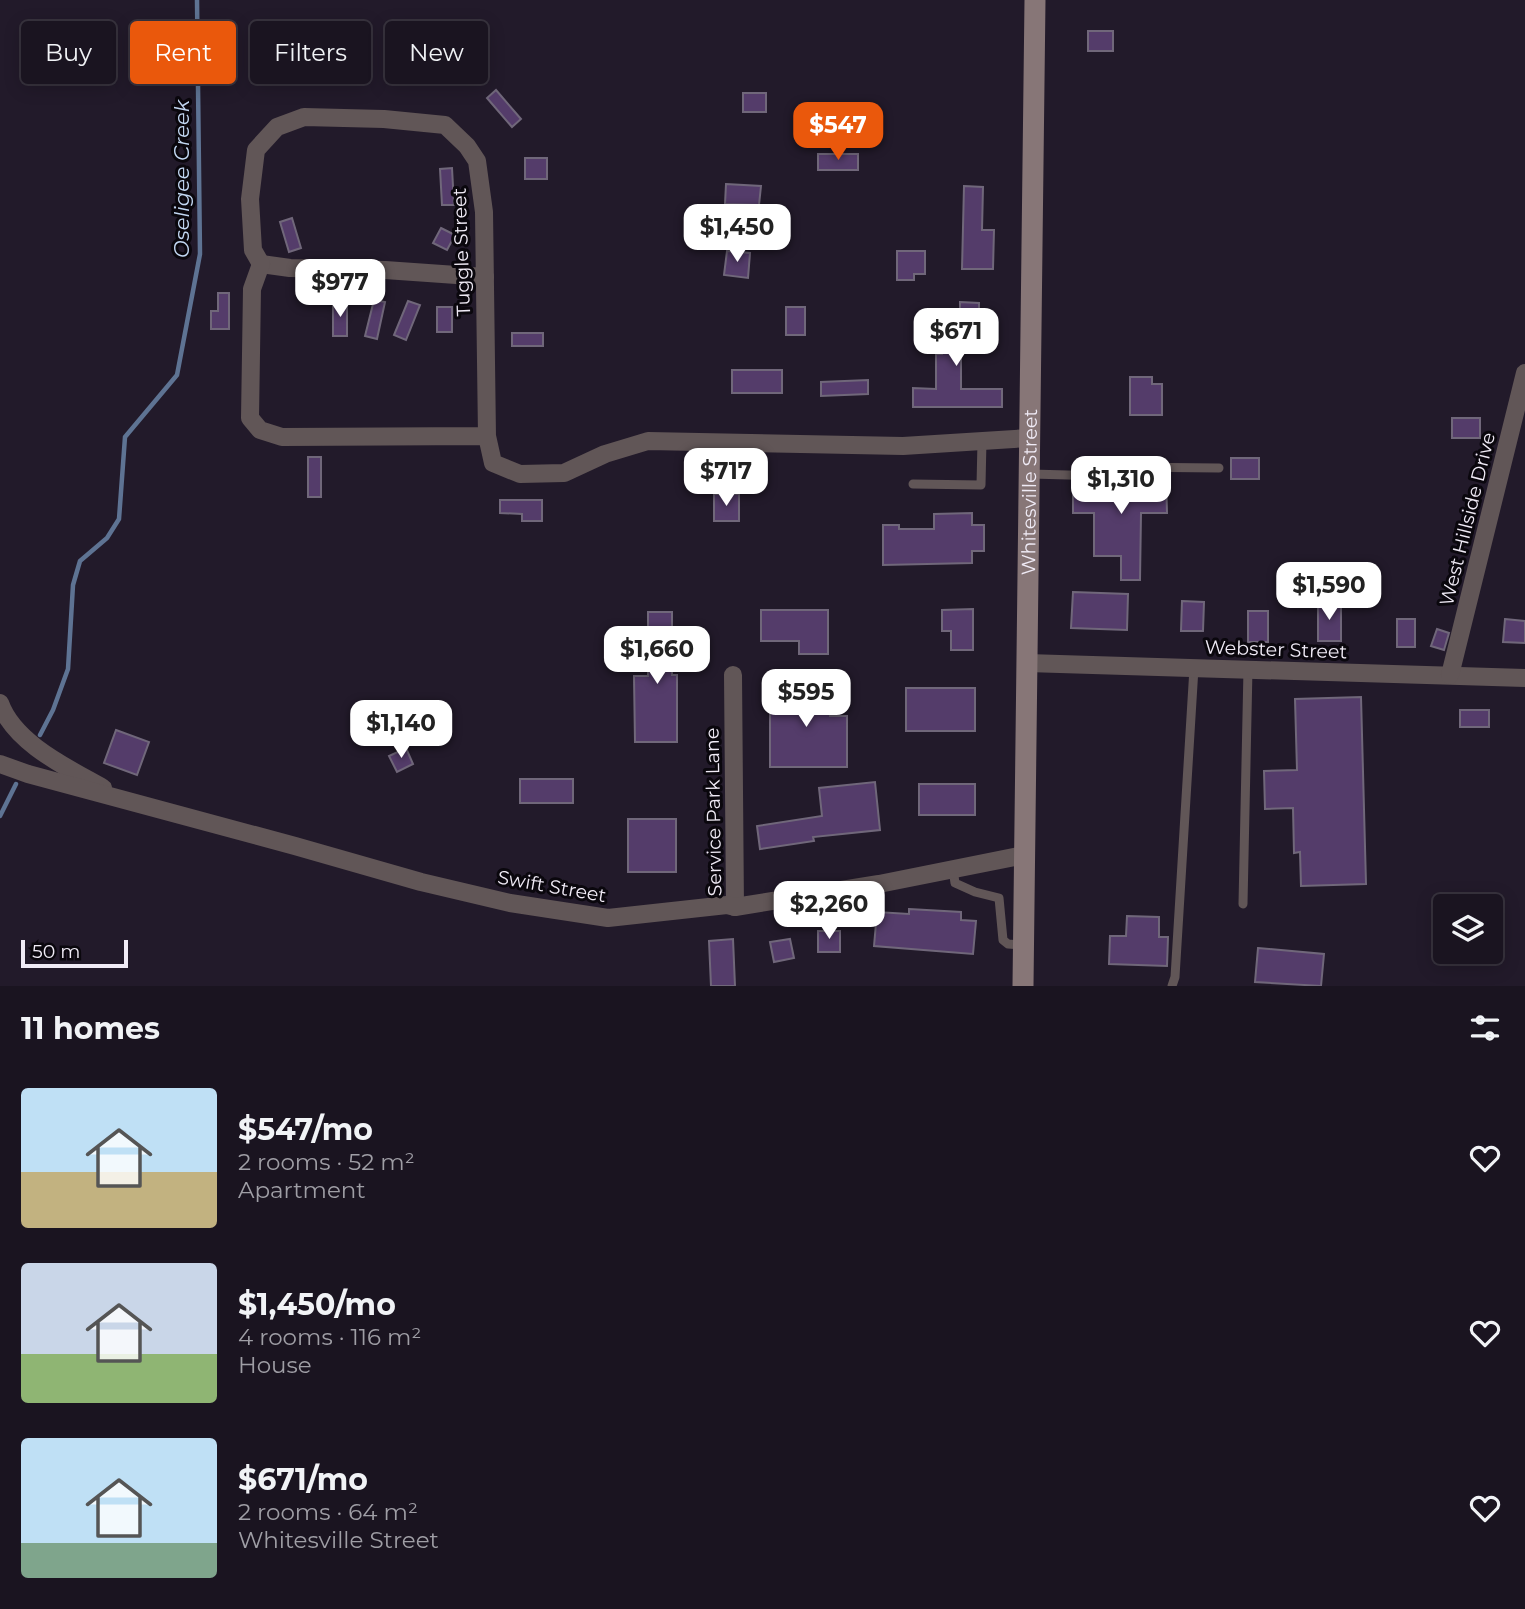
<!DOCTYPE html>
<html lang="en">
<head>
<meta charset="utf-8">
<style>
	:root { --surface:#1a1420; --page:#27212d; --text:#f1f3f6; --muted:#9f9ea5; --line:#38333e; --accent:#ea580c }
	body { margin:0; font-family:Montserrat,sans-serif; background:var(--page); color:var(--text); height:100vh; display:flex; flex-direction:column; font-size:26px; white-space:nowrap }
	* { box-sizing:border-box; margin:0 }
	p { font-size:23px; color:var(--muted) }
	.icon { flex:none; width:38px; height:38px; fill:none; stroke:currentColor; stroke-width:2; stroke-linecap:round; stroke-linejoin:round }
	.map { position:relative; height:986px; overflow:hidden }
	.side { display:flex; flex-direction:column; background:var(--surface); flex:1 }
	.side>* { flex:none }
	.top-card { position:absolute; left:21px; top:21px; width:700px; height:63px; display:flex; gap:14px }
	.buttons { position:absolute; left:1433px; top:894px; display:grid; gap:14px }
	.buttons a { display:grid; place-items:center; width:70px; height:70px; border-radius:7px; background:var(--surface); box-shadow:0 4px 18px #0003,0 0 0 2px var(--line); font-size:35px }
	.scale { position:absolute; left:21px; bottom:18px; width:107px; box-sizing:border-box; padding-left:7px; border:4px solid #f0ebf6; border-top:0; font-size:19px; line-height:24px; white-space:nowrap; color:#f0ebf6; -webkit-text-stroke:5px #0a070d; paint-order:stroke }
	.price { position:absolute; translate:-50% -60px; padding:0 16px; border-radius:14px; background:#fff; color:#222; font-size:23px; line-height:46px; filter:drop-shadow(0 2px 4px #0008) }
	.price::after { content:''; position:absolute; left:50%; top:42px; width:21px; height:16px; margin-left:-10px; background:inherit; clip-path:polygon(0 0,100% 0,50% 100%) }
	.price.selected { background:var(--accent); color:#fff }
	ul { padding:0; list-style:none }
	li { display:flex; align-items:center; gap:21px; height:175px; padding:0 21px }
	li span { display:grid; place-items:center; flex:none; width:196px; height:140px; border-radius:7px; color:#555 }
	li>.icon { margin-inline-start:auto }
	span .icon { width:84px; height:84px; fill:#fffc; stroke-width:1 }
	li b { font-size:30px }
	h2 { display:flex; justify-content:space-between; align-items:center; height:84px; padding:0 21px; font-size:30px }
	.tag { padding:0 24px; border-radius:7px; background:var(--surface); box-shadow:0 4px 18px #0003,0 0 0 2px var(--line); font-size:24px; line-height:63px }
	.tag.selected { background:var(--accent); color:#fff }
	.map>svg:first-child { display:block }
	.lines { fill:none; stroke-linecap:round; stroke-linejoin:round }
	.stream { stroke:#5e7393; stroke-width:4.5 }
	.building { fill:#543c6a; stroke:#70677a; stroke-width:2 }
	.lane { stroke:#615657; stroke-width:9 }
	.street { stroke:#615657; stroke-width:18 }
	.secondary { stroke:#877677; stroke-width:21 }
	.labels { text-anchor:middle; stroke-width:6; stroke-linejoin:round; paint-order:stroke }
	.street-label { font-size:19px; fill:#f0ebf6; stroke:#0a070d }
	.water-label { font-size:21px; font-style:italic; fill:#c3d8f3; stroke:#0a070d }
</style>
</head>
<body>
<div class="map">
<svg width="1525" height="986" viewBox="0 0 1525 986">
	<rect width="100%" height="100%" fill="#221a2a"/>
	<g class="lines">
		<!-- stream -->
		<g class="stream">
			<path d="M 40,735 L 53,710 L 68,669 L 73,585 L 80,561 L 107,538 L 119,519 L 125,437 L 177,375 L 200,254 L 197,0"/>
			<path d="M 0,816 L 16,784"/>
		</g>
	</g>
	<!-- building -->
	<g class="building">
		<rect x="1088" y="31" width="25" height="20"/>
		<path d="M 496,90 L 521,119 L 512,127 L 487,98 Z"/>
		<rect x="743" y="93" width="23" height="19"/>
		<rect x="818" y="154" width="40" height="16"/>
		<rect x="525" y="158" width="22" height="21"/>
		<path d="M 452,168 L 454,205 L 442,205 L 440,169 Z"/>
		<path d="M 726,184 L 761,186 L 759,205 L 725,204 Z"/>
		<path d="M 964,186 L 983,187 L 982,230 L 994,230 L 993,269 L 962,269 Z"/>
		<path d="M 292,218 L 301,248 L 289,252 L 280,222 Z"/>
		<path d="M 441,228 L 455,235 L 447,250 L 433,243 Z"/>
		<path d="M 727,251 L 750,253 L 748,278 L 724,275 Z"/>
		<path d="M 897,251 L 925,251 L 925,274 L 914,274 L 914,280 L 897,280 Z"/>
		<path d="M 218,293 L 229,293 L 229,329 L 211,329 L 211,311 L 218,311 Z"/>
		<path d="M 374,300 L 385,302 L 377,339 L 365,336 Z"/>
		<path d="M 408,301 L 420,305 L 406,340 L 394,335 Z"/>
		<path d="M 960,302 L 979,303 L 979,337 L 961,336 L 961,389 L 1002,389 L 1002,407 L 913,407 L 913,388 L 936,389 L 936,354 L 942,354 L 943,319 L 960,319 Z"/>
		<rect x="333" y="303" width="14" height="33"/>
		<rect x="437" y="307" width="15" height="25"/>
		<rect x="786" y="307" width="19" height="28"/>
		<rect x="512" y="333" width="31" height="13"/>
		<rect x="732" y="370" width="50" height="23"/>
		<path d="M 1130,377 L 1152,377 L 1152,384 L 1162,384 L 1162,415 L 1130,415 Z"/>
		<path d="M 868,380 L 868,394 L 821,396 L 821,382 Z"/>
		<rect x="1452" y="418" width="28" height="20"/>
		<rect x="308" y="457" width="13" height="40"/>
		<rect x="1231" y="458" width="28" height="21"/>
		<path d="M 1132,474 L 1166,474 L 1167,513 L 1141,513 L 1140,580 L 1121,580 L 1121,556 L 1094,556 L 1094,513 L 1073,513 L 1073,483 L 1132,483 Z"/>
		<rect x="714" y="494" width="25" height="27"/>
		<path d="M 500,500 L 542,500 L 542,521 L 522,521 L 522,514 L 500,513 Z"/>
		<path d="M 972,513 L 972,525 L 984,525 L 984,551 L 972,551 L 972,563 L 883,565 L 883,525 L 899,525 L 899,529 L 934,529 L 934,514 Z"/>
		<path d="M 1073,592 L 1128,594 L 1127,630 L 1071,628 Z"/>
		<path d="M 1182,601 L 1204,602 L 1203,631 L 1181,631 Z"/>
		<rect x="1318" y="603" width="23" height="38"/>
		<path d="M 973,609 L 973,650 L 951,650 L 951,631 L 942,631 L 942,610 Z"/>
		<path d="M 761,610 L 828,610 L 828,654 L 799,654 L 799,641 L 761,641 Z"/>
		<rect x="1248" y="611" width="20" height="31"/>
		<path d="M 648,612 L 672,612 L 672,675 L 677,675 L 677,742 L 635,742 L 634,676 L 648,676 Z"/>
		<rect x="1397" y="619" width="18" height="28"/>
		<path d="M 1505,619 L 1525,621 L 1525,643 L 1503,642 Z"/>
		<path d="M 1437,629 L 1449,633 L 1444,650 L 1431,646 Z"/>
		<path d="M 770,687 L 830,687 L 830,716 L 847,716 L 847,767 L 770,767 Z"/>
		<rect x="906" y="688" width="69" height="43"/>
		<path d="M 1361,697 L 1366,884 L 1301,886 L 1300,852 L 1294,853 L 1293,808 L 1265,809 L 1264,771 L 1297,770 L 1295,699 Z"/>
		<rect x="1460" y="710" width="29" height="17"/>
		<path d="M 116,730 L 149,742 L 137,775 L 104,763 Z"/>
		<path d="M 406,748 L 413,764 L 397,772 L 389,756 Z"/>
		<rect x="520" y="779" width="53" height="24"/>
		<path d="M 875,782 L 880,830 L 813,837 L 814,841 L 760,849 L 757,826 L 822,816 L 819,788 Z"/>
		<rect x="919" y="784" width="56" height="31"/>
		<rect x="628" y="819" width="48" height="53"/>
		<path d="M 909,909 L 961,912 L 961,920 L 976,921 L 973,954 L 874,946 L 877,912 L 909,914 Z"/>
		<path d="M 1127,916 L 1159,917 L 1159,937 L 1168,937 L 1167,966 L 1109,964 L 1110,936 L 1126,936 Z"/>
		<rect x="818" y="931" width="22" height="21"/>
		<path d="M 733,939 L 735,986 L 711,986 L 709,941 Z"/>
		<path d="M 790,939 L 794,958 L 774,962 L 770,942 Z"/>
		<path d="M 1258,948 L 1324,954 L 1321,986 L 1255,982 Z"/>
	</g>
	<g class="lines">
		<!-- lane -->
		<g class="lane">
			<path d="M 1031,474 L 1104,476 L 1119,467 L 1219,468"/>
			<path d="M 913,484 L 981,485 L 982,441"/>
			<path d="M 953,869 L 955,883 L 975,892 L 999,898 L 1003,940 L 1008,944 L 1022,945"/>
			<path d="M 1243,904 L 1248,669"/>
			<path d="M 1172,986 L 1175,977 L 1194,668"/>
		</g>
		<!-- street -->
		<g class="street">
			<path d="M 261,264 L 290,268 L 385,270 L 485,277"/>
			<path d="M 487,436 L 282,437 L 260,430 L 250,418 L 252,289 L 261,264 L 253,250 L 250,199 L 256,150 L 277,127 L 304,117 L 384,119 L 445,125 L 467,146 L 477,161 L 484,212 L 487,436 L 493,463 L 520,474 L 564,473 L 605,454 L 648,441 L 903,446 L 1029,438"/>
			<path d="M 1027,663 L 1525,678"/>
			<path d="M 733,675 L 735,907"/>
			<path d="M 1450,675 L 1525,373"/>
			<path d="M 0,703 C 14,743 68,768 103,788"/>
			<path d="M 0,764 L 28,774 L 295,846 L 421,882 L 510,903 L 608,918 L 727,905 L 735,907 L 879,884 L 1024,855"/>
		</g>
		<!-- secondary -->
		<path class="secondary" id="s1" d="M 1023,986 L 1035,0"/>
	</g>
	<g class="labels">
		<!-- street labels -->
		<g class="street-label">
			<text transform="translate(461 252) rotate(-92)" y="7">Tuggle Street</text>
			<text dy="7" stroke="none"><textPath href="#s1" startOffset="494">Whitesville Street</textPath></text>
			<text transform="translate(1467 519) rotate(-76)" y="7">West Hillside Drive</text>
			<text transform="translate(1276 649) rotate(2)" y="7">Webster Street</text>
			<text transform="translate(713 812) rotate(-91)" y="7">Service Park Lane</text>
			<text transform="translate(552 886) rotate(10)" y="7">Swift Street</text>
		</g>
		<!-- water labels -->
		<g class="water-label">
			<text transform="translate(182 179) rotate(-90)" y="7">Oseligee Creek</text>
		</g>
	</g>
</svg>
<div class="buttons">
<a><svg class="icon" aria-label="layers" viewBox="0 0 24 24"><path d="M12 4l9 5-9 5-9-5zM3 14l9 5 9-5"/></svg></a>
</div>
<div class="scale">50 m</div>
<b class="price selected" style="left:838px;top:162px">$547</b>
<b class="price" style="left:737px;top:264px">$1,450</b>
<b class="price" style="left:340px;top:319px">$977</b>
<b class="price" style="left:956px;top:368px">$671</b>
<b class="price" style="left:726px;top:508px">$717</b>
<b class="price" style="left:1121px;top:516px">$1,310</b>
<b class="price" style="left:1329px;top:622px">$1,590</b>
<b class="price" style="left:657px;top:686px">$1,660</b>
<b class="price" style="left:806px;top:729px">$595</b>
<b class="price" style="left:401px;top:760px">$1,140</b>
<b class="price" style="left:829px;top:941px">$2,260</b>
<div class="top-card">
<a class="tag">Buy</a>
<a class="tag selected">Rent</a>
<a class="tag">Filters</a>
<a class="tag">New</a>
</div>
</div>
<section class="side">
<h2>11 homes<svg class="icon" aria-label="filters" viewBox="0 0 24 24"><path d="M4 7h16M4 17h16"/><circle cx="9" cy="7" r="2"/><circle cx="15" cy="17" r="2"/></svg></h2>
<ul>
<li><span style="background:linear-gradient(#bfe0f5 60%,#c2b280 0)"><svg class="icon" aria-label="home" viewBox="0 0 24 24"><path d="M3 11l9-7 9 7M6 9v11h12V9"/></svg></span><div><b>$547/mo</b><p>2 rooms · 52 m²</p><p>Apartment</p></div><svg class="icon" aria-label="heart" viewBox="0 0 24 24"><path d="M12 20l-8-8c-3-5 5-10 8-4 3-6 11-1 8 4z"/></svg></li>
<li><span style="background:linear-gradient(#c9d6e8 65%,#8fb573 0)"><svg class="icon" aria-label="home" viewBox="0 0 24 24"><path d="M3 11l9-7 9 7M6 9v11h12V9"/></svg></span><div><b>$1,450/mo</b><p>4 rooms · 116 m²</p><p>House</p></div><svg class="icon" aria-label="heart" viewBox="0 0 24 24"><path d="M12 20l-8-8c-3-5 5-10 8-4 3-6 11-1 8 4z"/></svg></li>
<li><span style="background:linear-gradient(#bfe0f5 75%,#7fa58c 0)"><svg class="icon" aria-label="home" viewBox="0 0 24 24"><path d="M3 11l9-7 9 7M6 9v11h12V9"/></svg></span><div><b>$671/mo</b><p>2 rooms · 64 m²</p><p>Whitesville Street</p></div><svg class="icon" aria-label="heart" viewBox="0 0 24 24"><path d="M12 20l-8-8c-3-5 5-10 8-4 3-6 11-1 8 4z"/></svg></li>
</ul>
</section>
</body>
</html>
